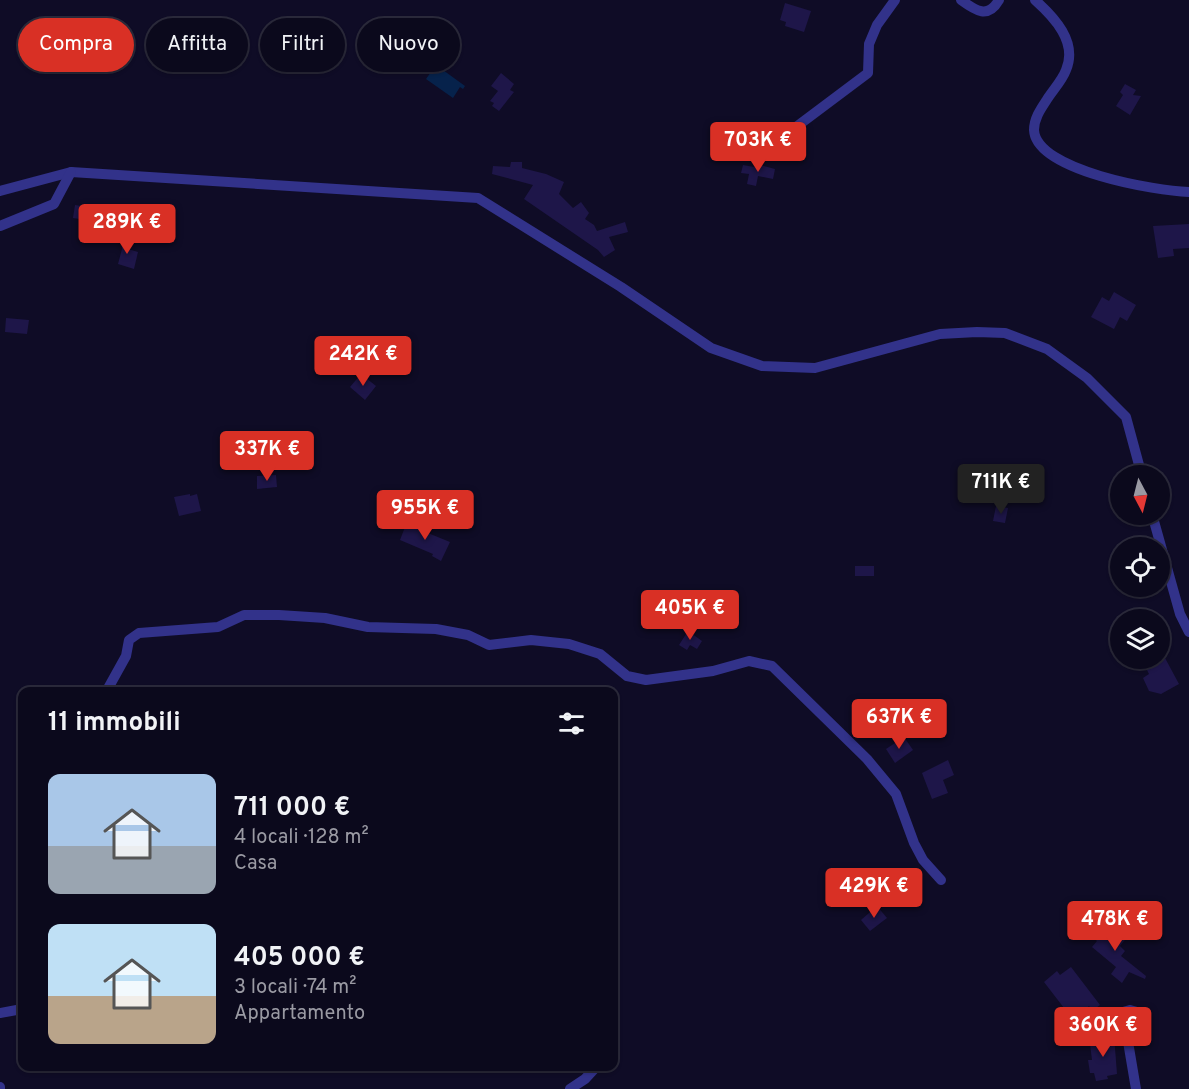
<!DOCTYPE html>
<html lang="it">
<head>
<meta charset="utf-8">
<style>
	:root { --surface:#0b091c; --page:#141225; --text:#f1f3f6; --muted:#9a9aa3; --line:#2b2a3b; --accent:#d93025 }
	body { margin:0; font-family:Overpass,sans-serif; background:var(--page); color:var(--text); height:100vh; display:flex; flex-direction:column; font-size:22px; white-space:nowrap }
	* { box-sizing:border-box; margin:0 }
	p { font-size:20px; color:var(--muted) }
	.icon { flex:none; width:33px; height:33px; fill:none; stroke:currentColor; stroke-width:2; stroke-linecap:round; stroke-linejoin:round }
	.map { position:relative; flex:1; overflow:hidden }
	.panel { position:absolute; left:18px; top:687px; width:600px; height:384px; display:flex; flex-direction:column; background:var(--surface); border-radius:12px; box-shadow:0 2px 4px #0004,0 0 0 2px var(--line) }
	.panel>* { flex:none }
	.guide { position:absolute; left:18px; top:18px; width:600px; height:54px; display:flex; gap:12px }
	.needle { width:39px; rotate:173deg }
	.fabs { position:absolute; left:1110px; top:465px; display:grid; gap:12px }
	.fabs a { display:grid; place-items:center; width:60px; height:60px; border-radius:50%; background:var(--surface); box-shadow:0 2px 4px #0004,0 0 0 2px var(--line); font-size:30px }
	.price { position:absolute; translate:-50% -51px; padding:0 14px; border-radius:6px; background:var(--accent); color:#fff; font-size:20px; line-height:39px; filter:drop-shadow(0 2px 3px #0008) }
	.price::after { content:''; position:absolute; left:50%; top:36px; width:18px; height:14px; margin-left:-9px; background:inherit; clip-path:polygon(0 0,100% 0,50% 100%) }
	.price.current { background:#222; color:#fff }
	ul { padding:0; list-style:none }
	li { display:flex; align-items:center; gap:18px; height:150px; padding:0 30px }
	li span { display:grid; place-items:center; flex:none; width:168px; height:120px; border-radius:12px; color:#555 }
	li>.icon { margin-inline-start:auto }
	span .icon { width:72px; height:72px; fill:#fffc; stroke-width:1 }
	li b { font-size:26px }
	h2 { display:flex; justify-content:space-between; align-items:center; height:72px; padding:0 30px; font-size:26px }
	.chip { padding:0 21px; border-radius:27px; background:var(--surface); box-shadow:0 2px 4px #0004,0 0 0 2px var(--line); font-size:21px; line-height:54px }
	.chip.current { background:var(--accent); color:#fff }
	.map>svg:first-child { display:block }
	.water { fill:#06224b }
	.building { fill:#1e1649 }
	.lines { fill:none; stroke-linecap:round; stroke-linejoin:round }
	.minor { stroke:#32328a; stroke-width:10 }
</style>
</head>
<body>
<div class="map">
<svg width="1189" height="1089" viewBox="0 0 1189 1089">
	<rect width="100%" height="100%" fill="#0f0c26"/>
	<!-- water -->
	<path class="water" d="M 436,65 L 465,86 L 463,89 L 460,87 L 453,98 L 426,79 Z"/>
	<!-- building -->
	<g class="building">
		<path d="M 785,3 L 811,11 L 804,32 L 785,26 L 786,22 L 780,20 Z"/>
		<path d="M 501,73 L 514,84 L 510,90 L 514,92 L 499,111 L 492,106 L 494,103 L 490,101 L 498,91 L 491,86 Z"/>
		<path d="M 1125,84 L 1136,90 L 1133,95 L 1141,96 L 1130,115 L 1116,106 L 1123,95 L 1120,92 Z"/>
		<path d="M 760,125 L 764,137 L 758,139 L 759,142 L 749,146 L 741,143 L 738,132 Z"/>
		<path d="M 511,162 L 522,162 L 522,168 L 546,174 L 564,182 L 559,194 L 573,208 L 581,202 L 589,213 L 585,219 L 594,225 L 597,231 L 625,222 L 628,232 L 609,237 L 615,250 L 604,257 L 598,250 L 524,199 L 533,185 L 492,174 L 493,166 L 510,167 Z"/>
		<path d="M 743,165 L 760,168 L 760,165 L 775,169 L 773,179 L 758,176 L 756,186 L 747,184 L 749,174 L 741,173 Z"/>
		<path d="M 75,205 L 94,208 L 92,221 L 73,218 Z"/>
		<path d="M 1189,224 L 1189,248 L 1173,249 L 1174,256 L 1158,258 L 1153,226 Z"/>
		<path d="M 121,237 L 129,239 L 128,249 L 138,252 L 134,269 L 118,264 L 122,249 Z"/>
		<path d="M 1114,292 L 1136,305 L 1127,321 L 1120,317 L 1114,329 L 1091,317 L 1102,297 L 1109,301 Z"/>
		<path d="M 6,318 L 29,320 L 27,334 L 5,332 Z"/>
		<path d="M 361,374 L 376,386 L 365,400 L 350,387 Z"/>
		<path d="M 276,475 L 277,487 L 257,489 L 257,476 Z"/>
		<path d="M 190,494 L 190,496 L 197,494 L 201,511 L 179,516 L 174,497 Z"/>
		<path d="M 996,506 L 1008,508 L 1005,523 L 993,521 Z"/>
		<path d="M 411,522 L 425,528 L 423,531 L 450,542 L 441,561 L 432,556 L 433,554 L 400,540 L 405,527 L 409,528 Z"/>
		<rect x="855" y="566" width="19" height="10"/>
		<path d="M 688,631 L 702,641 L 697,649 L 690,645 L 687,650 L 679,645 Z"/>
		<path d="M 1141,658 L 1165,658 L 1179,684 L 1161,694 L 1149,691 L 1143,678 L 1149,674 Z"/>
		<path d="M 904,737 L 913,750 L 895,763 L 886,749 Z"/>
		<path d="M 948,760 L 954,775 L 943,780 L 948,793 L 932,799 L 922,773 Z"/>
		<path d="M 877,906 L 887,918 L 870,931 L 861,920 Z"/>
		<path d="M 1112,924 L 1128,936 L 1120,946 L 1125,951 L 1121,956 L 1146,976 L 1145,979 L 1129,972 L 1122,983 L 1111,974 L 1116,967 L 1092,947 L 1097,941 L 1094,938 L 1104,926 L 1108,929 Z"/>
		<path d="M 1071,967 L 1100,1005 L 1092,1011 L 1089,1006 L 1074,1021 L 1044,982 L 1057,971 L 1060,975 Z"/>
		<path d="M 1114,1035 L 1117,1074 L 1107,1076 L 1108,1079 L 1096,1081 L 1094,1073 L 1090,1073 L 1088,1060 L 1092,1060 L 1090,1044 L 1098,1043 L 1097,1038 Z"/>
	</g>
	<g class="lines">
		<!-- minor -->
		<g class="minor">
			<path d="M 961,0 C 976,11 988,19 999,0"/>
			<path d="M 1035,0 C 1054,17 1078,42 1066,70 C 1062,81 1052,91 1046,101 C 1040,110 1034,119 1034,130 C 1036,171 1157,191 1189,192"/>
			<path d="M 796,127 L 868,73 L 869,44 L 877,25 L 895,0"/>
			<path d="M 0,191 L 71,172 L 478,198 L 621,287 L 711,348 L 762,366 L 815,368 L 940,334 L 977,332 L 1005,333 L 1047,349 L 1087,378 L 1126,417 L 1142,476"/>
			<path d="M 0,226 L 54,204 L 71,172"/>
			<path d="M 1152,514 L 1180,614 L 1189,632"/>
			<path d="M 106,692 L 126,656 L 129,640 L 139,633 L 218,627 L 244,615 L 279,615 L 325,618 L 368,627 L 436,629 L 468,635 L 489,645 L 531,640 L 569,644 L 600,654 L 627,676 L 646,680 L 713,671 L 749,661 L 772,666 L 867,759 L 896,794 L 914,843 L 923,860 L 941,880"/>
			<path d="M 0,1013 L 22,1009"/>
			<path d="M 0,1087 L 0,1089"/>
			<path d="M 570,1089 L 585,1079 L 597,1066"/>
			<path d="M 1136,1089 L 1123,1012 L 1130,1010 L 1137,1012"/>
		</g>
	</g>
</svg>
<div class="fabs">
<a><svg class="needle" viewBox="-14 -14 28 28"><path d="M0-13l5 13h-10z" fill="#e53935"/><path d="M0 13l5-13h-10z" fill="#9a9aa3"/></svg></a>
<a><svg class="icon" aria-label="locate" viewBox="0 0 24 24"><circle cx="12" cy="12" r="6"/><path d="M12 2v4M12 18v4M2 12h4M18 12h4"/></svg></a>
<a><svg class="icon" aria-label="layers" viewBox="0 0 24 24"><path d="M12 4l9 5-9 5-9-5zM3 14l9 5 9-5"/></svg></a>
</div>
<b class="price" style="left:758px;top:173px">703K €</b>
<b class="price" style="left:127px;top:255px">289K €</b>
<b class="price" style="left:363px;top:387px">242K €</b>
<b class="price" style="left:267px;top:482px">337K €</b>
<b class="price current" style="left:1001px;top:515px">711K €</b>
<b class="price" style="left:425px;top:541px">955K €</b>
<b class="price" style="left:690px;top:641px">405K €</b>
<b class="price" style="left:899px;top:750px">637K €</b>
<b class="price" style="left:874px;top:919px">429K €</b>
<b class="price" style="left:1115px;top:952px">478K €</b>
<b class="price" style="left:1103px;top:1058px">360K €</b>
<div class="guide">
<a class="chip current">Compra</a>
<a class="chip">Affitta</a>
<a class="chip">Filtri</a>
<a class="chip">Nuovo</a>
</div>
<section class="panel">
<h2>11 immobili<svg class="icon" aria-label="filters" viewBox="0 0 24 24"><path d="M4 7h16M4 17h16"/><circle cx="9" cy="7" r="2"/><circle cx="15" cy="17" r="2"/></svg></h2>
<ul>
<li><span style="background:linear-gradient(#a9c7e8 60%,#9aa5b1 0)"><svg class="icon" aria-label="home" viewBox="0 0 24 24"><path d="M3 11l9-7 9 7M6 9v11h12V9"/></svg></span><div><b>711 000 €</b><p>4 locali · 128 m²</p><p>Casa</p></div></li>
<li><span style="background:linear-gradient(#bfe0f5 60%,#b9a48a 0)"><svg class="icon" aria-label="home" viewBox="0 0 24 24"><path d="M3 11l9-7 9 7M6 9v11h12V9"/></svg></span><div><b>405 000 €</b><p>3 locali · 74 m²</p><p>Appartamento</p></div></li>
</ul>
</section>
</div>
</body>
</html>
